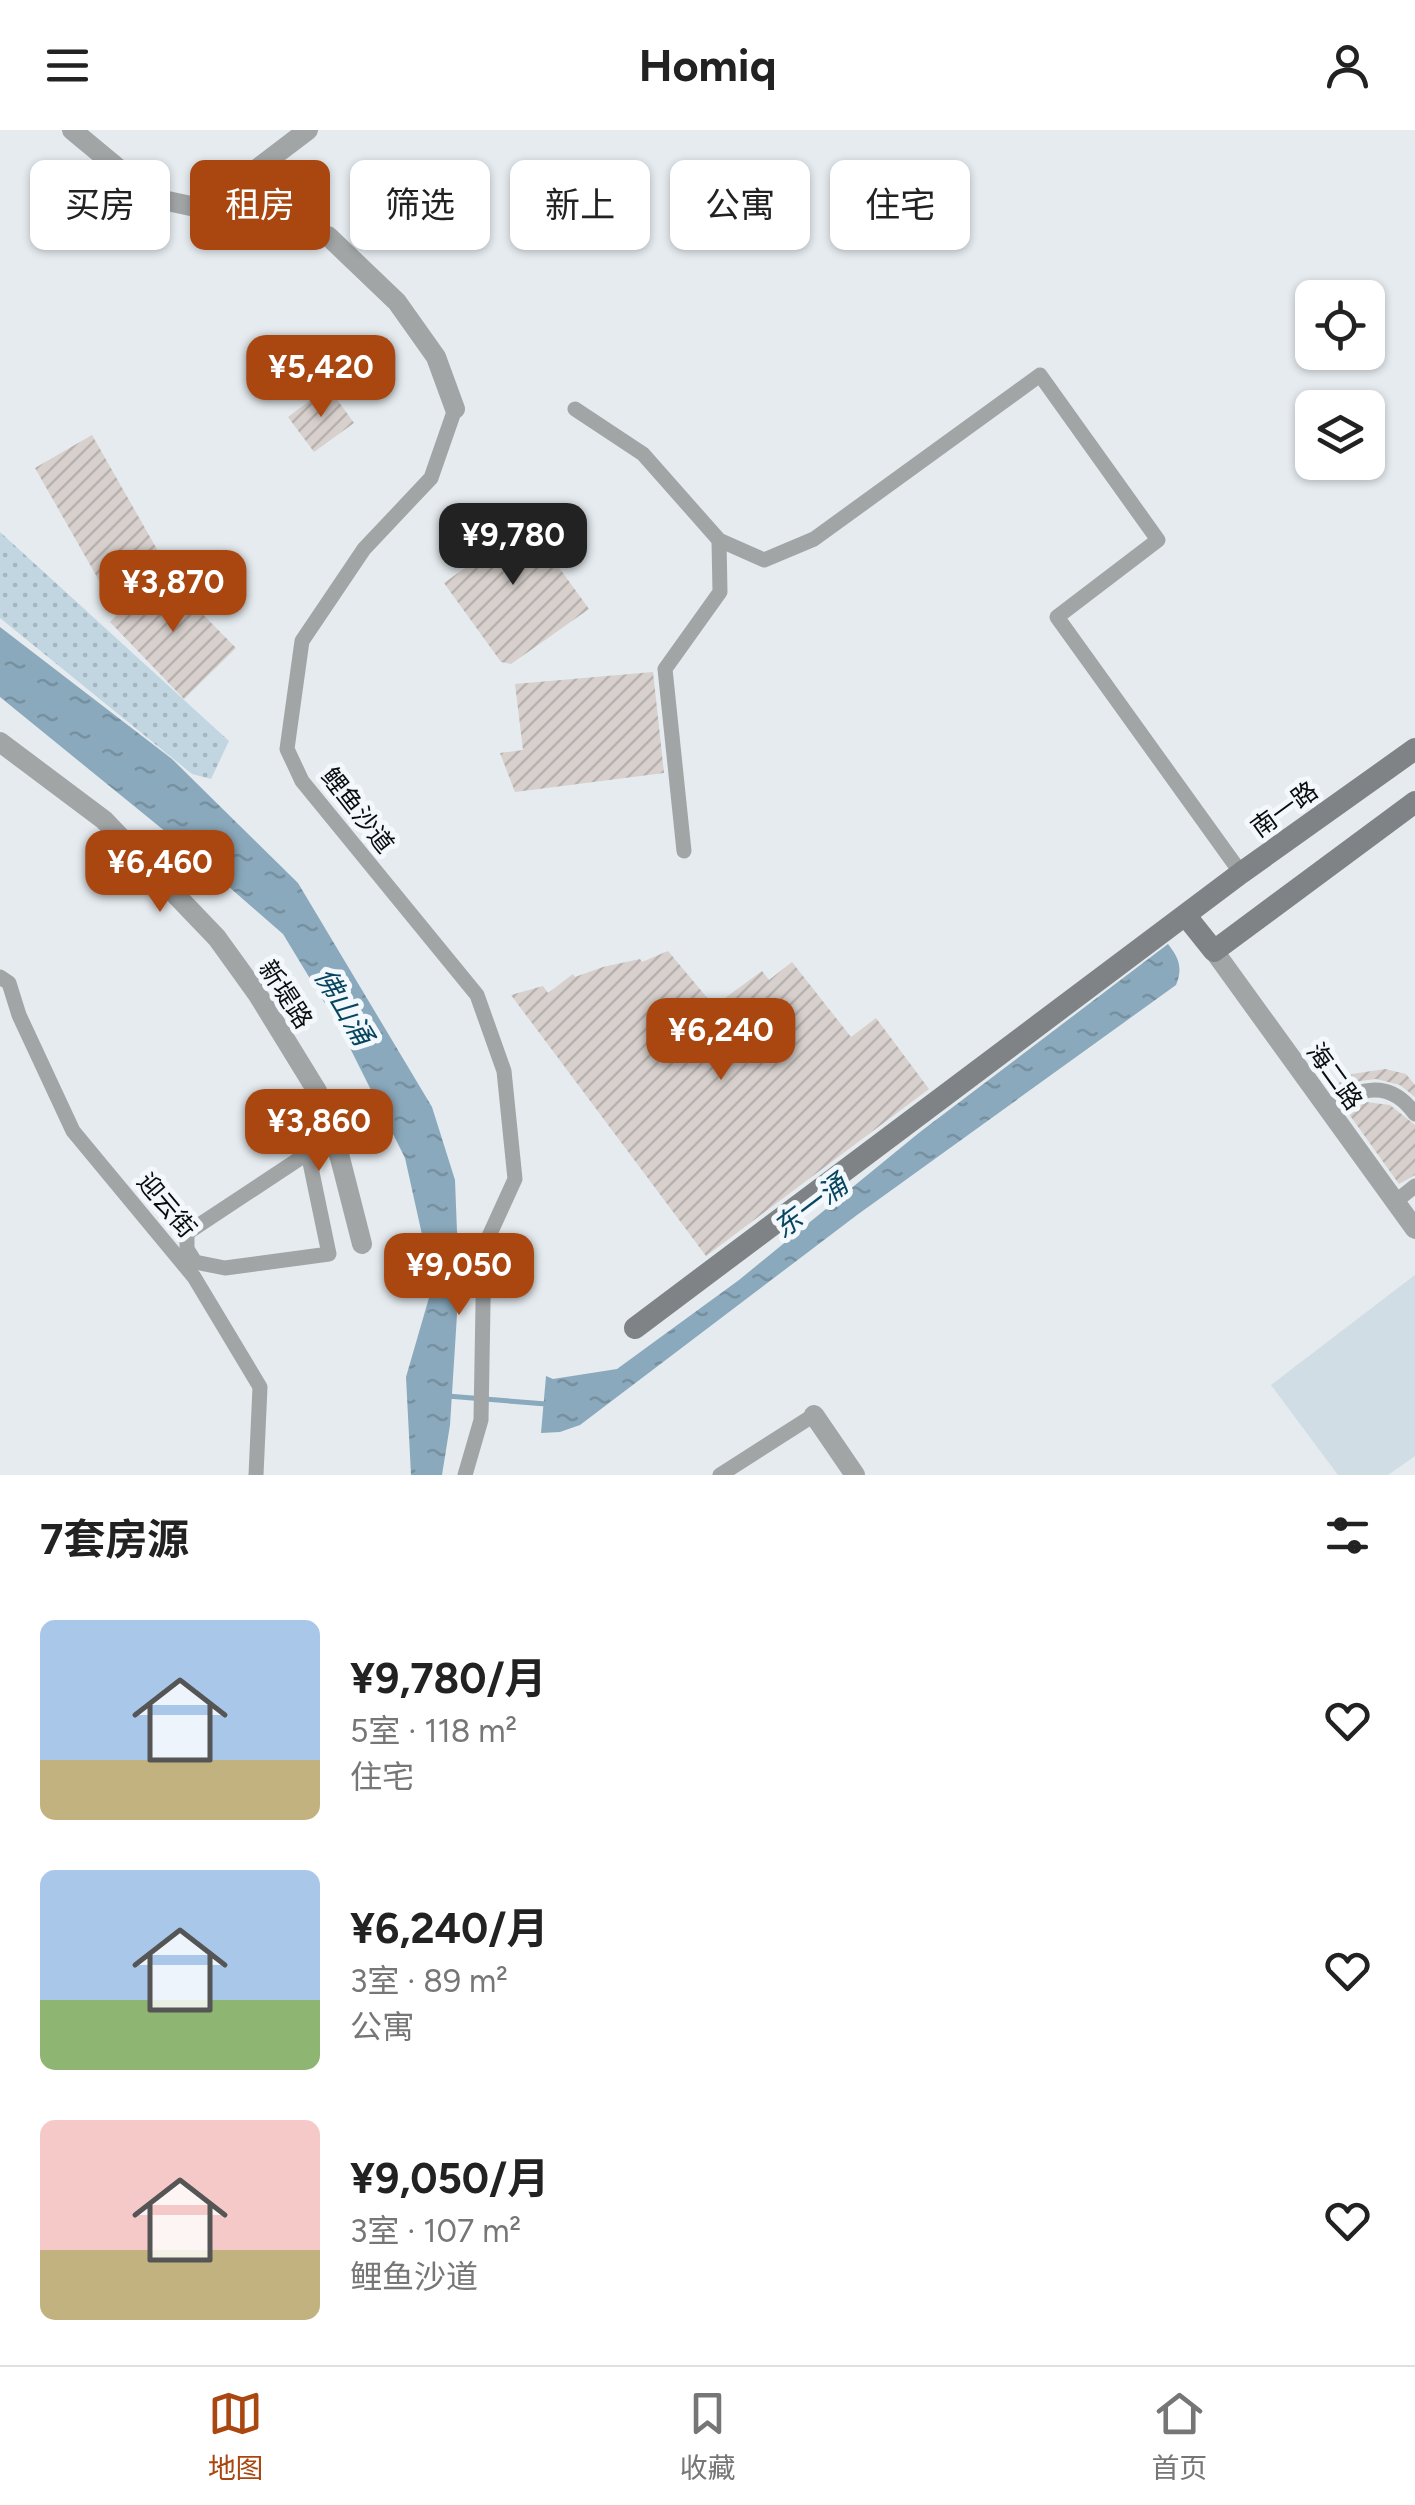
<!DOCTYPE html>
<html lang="zh">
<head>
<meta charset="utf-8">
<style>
	:root { --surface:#fff; --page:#f2f2f2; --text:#222; --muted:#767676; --line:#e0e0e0; --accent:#aa4710 }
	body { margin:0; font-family:Figtree,"Noto Sans SC",sans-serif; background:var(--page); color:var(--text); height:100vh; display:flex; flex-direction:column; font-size:38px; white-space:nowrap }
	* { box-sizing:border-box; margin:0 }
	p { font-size:32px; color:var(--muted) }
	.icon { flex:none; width:55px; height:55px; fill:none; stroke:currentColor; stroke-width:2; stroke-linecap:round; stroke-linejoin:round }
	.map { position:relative; height:1345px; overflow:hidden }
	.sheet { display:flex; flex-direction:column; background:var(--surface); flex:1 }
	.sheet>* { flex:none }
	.banner { position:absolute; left:30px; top:30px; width:1355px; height:90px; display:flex; gap:20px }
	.tools { position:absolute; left:1295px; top:150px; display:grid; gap:20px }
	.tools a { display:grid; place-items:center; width:90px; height:90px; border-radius:15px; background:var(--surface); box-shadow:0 2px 8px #0004; font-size:50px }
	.price { position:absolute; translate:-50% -85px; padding:0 22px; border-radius:20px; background:var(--accent); color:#fff; font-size:32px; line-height:65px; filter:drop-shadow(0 2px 5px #0008) }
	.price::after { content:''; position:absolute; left:50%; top:60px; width:30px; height:22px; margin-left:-15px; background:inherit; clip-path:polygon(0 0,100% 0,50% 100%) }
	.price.on { background:#222; color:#fff }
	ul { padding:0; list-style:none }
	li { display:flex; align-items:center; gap:30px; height:250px; padding:0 40px }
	li span { display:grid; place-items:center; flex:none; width:280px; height:200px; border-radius:15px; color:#555 }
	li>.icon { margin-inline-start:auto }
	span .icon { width:120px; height:120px; fill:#fffc; stroke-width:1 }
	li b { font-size:42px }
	h2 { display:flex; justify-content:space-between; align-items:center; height:120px; padding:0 40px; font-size:42px }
	.tag { padding:0 35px; border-radius:15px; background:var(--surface); box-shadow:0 2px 8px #0004; font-size:35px; line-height:90px }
	.tag.on { background:var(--accent); color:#fff }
	header { display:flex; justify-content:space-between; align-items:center; height:130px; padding:0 40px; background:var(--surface); font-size:45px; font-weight:700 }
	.dock { display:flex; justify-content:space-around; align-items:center; height:140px; border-top:2px solid var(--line); background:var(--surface); font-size:28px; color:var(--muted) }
	.dock a { display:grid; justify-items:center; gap:5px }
	.dock .on { color:var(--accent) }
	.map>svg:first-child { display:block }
	.built { fill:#d0dde5 }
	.grass { fill:url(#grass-dots) }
	.water { fill:url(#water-ripples) }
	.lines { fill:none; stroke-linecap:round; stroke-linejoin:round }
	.stream { stroke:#8aa9bc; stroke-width:5 }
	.building { fill:url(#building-hatch) }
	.minor { stroke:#a2a5a6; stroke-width:15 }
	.tertiary { stroke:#a2a5a6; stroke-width:20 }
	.secondary { stroke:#7f8385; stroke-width:22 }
	.labels { text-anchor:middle; stroke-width:10; stroke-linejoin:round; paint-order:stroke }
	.street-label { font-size:25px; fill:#0a0c0d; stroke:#f2f8fc }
	.water-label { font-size:28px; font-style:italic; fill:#084660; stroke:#f2f8fc }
</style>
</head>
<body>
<header><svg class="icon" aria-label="menu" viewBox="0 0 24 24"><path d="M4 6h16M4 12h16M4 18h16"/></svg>Homiq<svg class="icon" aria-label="person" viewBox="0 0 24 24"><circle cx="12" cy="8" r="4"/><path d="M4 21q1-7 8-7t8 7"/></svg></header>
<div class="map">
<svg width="1415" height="1345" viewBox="0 0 1415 1345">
	<defs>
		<pattern id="grass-dots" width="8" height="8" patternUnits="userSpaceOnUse" patternTransform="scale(2.5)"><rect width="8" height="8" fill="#c2d6e2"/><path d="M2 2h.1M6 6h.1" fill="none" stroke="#a5b6c1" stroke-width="1.8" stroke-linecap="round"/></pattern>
		<pattern id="water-ripples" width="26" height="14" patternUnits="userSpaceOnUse" patternTransform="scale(2.5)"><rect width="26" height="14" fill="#8aa9bc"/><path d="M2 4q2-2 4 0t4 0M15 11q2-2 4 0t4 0" fill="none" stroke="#7690a0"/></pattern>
		<pattern id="building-hatch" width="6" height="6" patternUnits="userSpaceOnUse" patternTransform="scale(2.5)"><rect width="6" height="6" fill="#d7d0cd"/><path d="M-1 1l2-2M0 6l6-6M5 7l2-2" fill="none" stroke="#b7b1af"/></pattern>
	</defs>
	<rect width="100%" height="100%" fill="#e5ebef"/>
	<!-- built -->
	<path class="built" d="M 1415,1145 L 1415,1326 L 1388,1345 L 1338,1345 L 1271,1255 Z"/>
	<!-- grass -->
	<path class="grass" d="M 0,402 L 229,611 L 211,649 L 192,644 L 0,488 Z"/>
	<!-- water -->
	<g class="water">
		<path d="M 0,497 L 172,629 L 298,753 L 432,977 L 455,1050 L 459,1153 L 450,1295 L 442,1345 L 411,1345 L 406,1247 L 433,1154 L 405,1028 L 340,898 L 283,804 L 166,702 L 0,567 Z"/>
		<path d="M 1168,814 C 1179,828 1183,838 1176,855 L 857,1085 L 580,1295 L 560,1302 L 541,1303 L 546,1246 L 553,1249 L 617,1239 L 739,1150 L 920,1002 Z"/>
	</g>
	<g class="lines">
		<!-- stream -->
		<path class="stream" d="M 447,1266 L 546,1274"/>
	</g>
	<!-- building -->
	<g class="building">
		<path d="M 328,257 L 354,293 L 314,322 L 288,287 Z"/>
		<path d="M 92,305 L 158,421 L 101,454 L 35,338 Z"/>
		<path d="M 474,375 L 484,390 L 504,376 L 540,426 L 547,421 L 589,479 L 511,534 L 501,532 L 444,453 L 485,424 L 458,386 Z"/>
		<path d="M 161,442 L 236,518 L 184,569 L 110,492 Z"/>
		<path d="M 653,542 L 664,643 L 515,662 L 500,623 L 523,620 L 515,554 Z"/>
		<path d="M 668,821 L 714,876 L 762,841 L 769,850 L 792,832 L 851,907 L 876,888 L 929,959 L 706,1126 L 511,865 L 543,856 L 548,863 L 573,844 L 575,847 L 603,837 L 640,829 L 642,832 Z"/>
		<path d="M 1385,939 L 1406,944 L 1415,955 L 1415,967 L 1400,955 L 1376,949 L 1360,951 L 1333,962 L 1330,958 L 1352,944 Z"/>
		<path d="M 1366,972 L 1390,975 L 1415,995 L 1415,1045 L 1399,1054 L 1346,980 Z"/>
	</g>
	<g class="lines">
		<!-- minor -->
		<g class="minor">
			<path d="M 455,279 L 431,348 L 364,419 L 302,511 L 287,619 L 302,651 L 477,865 L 504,941 L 515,1049 L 484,1117 L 481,1290 L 465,1345"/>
			<path d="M 575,279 L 643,324 L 719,410 L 764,430 L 814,409 L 1040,245 L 1158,410 L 1057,487 L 1241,743"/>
			<path d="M 684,721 L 665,539 L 720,462 L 719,410"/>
			<path d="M 0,847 L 9,853 L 19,885 L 73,1001 L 194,1147 L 260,1257 L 256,1345"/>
			<path d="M 1327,978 C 1361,957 1390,949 1415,984"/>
			<path d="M 308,1023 L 187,1103 L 187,1119 L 195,1132 L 225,1138 L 329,1124 L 308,1023 L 316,965"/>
			<path d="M 1395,1072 L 1415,1056"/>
			<path d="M 720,1345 L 814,1285"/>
		</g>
		<!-- tertiary -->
		<g class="tertiary">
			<path d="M 72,0 L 154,68 L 328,106 L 397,172 L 436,227 L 455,279"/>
			<path d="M 204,79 L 308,0"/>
			<path d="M 0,612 L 104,690 L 217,808 L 258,865 L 317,961 L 340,1028 L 362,1114"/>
			<path d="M 1214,821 L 1415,1099"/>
			<path d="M 814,1285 L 855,1345"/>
		</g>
		<!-- secondary -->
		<g class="secondary">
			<path d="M 1186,786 L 1214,821 L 1415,672"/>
			<path d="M 635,1198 L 1241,743 L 1415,619"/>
		</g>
	</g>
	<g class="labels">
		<!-- street labels -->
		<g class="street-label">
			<text transform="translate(1284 679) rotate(-36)" y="9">南一路</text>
			<text transform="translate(358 680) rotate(52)" y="9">鲤鱼沙道</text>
			<text transform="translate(286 864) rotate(57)" y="9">新堤路</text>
			<text transform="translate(1335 946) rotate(54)" y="9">海二路</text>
			<text transform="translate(167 1075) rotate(50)" y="9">迎云街</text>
		</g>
		<!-- water labels -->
		<g class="water-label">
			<text transform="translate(344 876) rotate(59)" y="10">佛山涌</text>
			<text transform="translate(810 1076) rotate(-37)" y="10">东一涌</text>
		</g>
	</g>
</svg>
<div class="tools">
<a><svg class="icon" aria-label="locate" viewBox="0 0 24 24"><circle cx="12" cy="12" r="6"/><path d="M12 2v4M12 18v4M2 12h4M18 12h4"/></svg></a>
<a><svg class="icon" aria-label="layers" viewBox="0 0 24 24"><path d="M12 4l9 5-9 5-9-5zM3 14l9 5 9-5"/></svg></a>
</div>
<b class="price" style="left:321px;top:290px">¥5,420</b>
<b class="price on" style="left:513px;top:458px">¥9,780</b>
<b class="price" style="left:173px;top:505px">¥3,870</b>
<b class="price" style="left:160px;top:785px">¥6,460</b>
<b class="price" style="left:721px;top:953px">¥6,240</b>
<b class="price" style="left:319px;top:1044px">¥3,860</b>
<b class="price" style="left:459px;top:1188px">¥9,050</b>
<div class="banner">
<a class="tag">买房</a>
<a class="tag on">租房</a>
<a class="tag">筛选</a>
<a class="tag">新上</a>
<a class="tag">公寓</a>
<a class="tag">住宅</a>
</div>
</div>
<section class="sheet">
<h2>7套房源<svg class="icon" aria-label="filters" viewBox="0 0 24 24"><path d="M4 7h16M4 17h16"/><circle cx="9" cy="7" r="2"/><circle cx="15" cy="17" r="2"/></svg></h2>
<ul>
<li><span style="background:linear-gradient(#a9c7e8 70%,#c2b280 0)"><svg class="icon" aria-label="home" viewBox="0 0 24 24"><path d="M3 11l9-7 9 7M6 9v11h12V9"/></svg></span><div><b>¥9,780/月</b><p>5室 · 118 m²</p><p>住宅</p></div><svg class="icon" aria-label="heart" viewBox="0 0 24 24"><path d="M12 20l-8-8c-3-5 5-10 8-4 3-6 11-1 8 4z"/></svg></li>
<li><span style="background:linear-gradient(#a9c7e8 65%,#8fb573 0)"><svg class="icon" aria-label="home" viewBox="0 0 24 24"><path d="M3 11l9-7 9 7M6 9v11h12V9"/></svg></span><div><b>¥6,240/月</b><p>3室 · 89 m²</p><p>公寓</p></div><svg class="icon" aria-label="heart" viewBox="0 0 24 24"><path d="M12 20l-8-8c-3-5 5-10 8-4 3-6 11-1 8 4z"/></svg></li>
<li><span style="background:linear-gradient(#f6c9c9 65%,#c2b280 0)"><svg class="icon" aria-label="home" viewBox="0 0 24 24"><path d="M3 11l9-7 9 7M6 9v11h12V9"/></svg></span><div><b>¥9,050/月</b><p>3室 · 107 m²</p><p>鲤鱼沙道</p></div><svg class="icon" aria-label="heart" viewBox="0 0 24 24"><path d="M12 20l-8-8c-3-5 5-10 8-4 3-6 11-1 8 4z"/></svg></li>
</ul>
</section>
<nav class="dock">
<a class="on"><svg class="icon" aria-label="map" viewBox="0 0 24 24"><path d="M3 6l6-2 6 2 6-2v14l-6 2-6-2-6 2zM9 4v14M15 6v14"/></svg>地图</a>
<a><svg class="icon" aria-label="saved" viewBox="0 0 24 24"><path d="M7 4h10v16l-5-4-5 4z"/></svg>收藏</a>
<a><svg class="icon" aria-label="home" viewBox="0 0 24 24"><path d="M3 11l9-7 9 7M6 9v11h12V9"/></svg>首页</a>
</nav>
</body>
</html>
